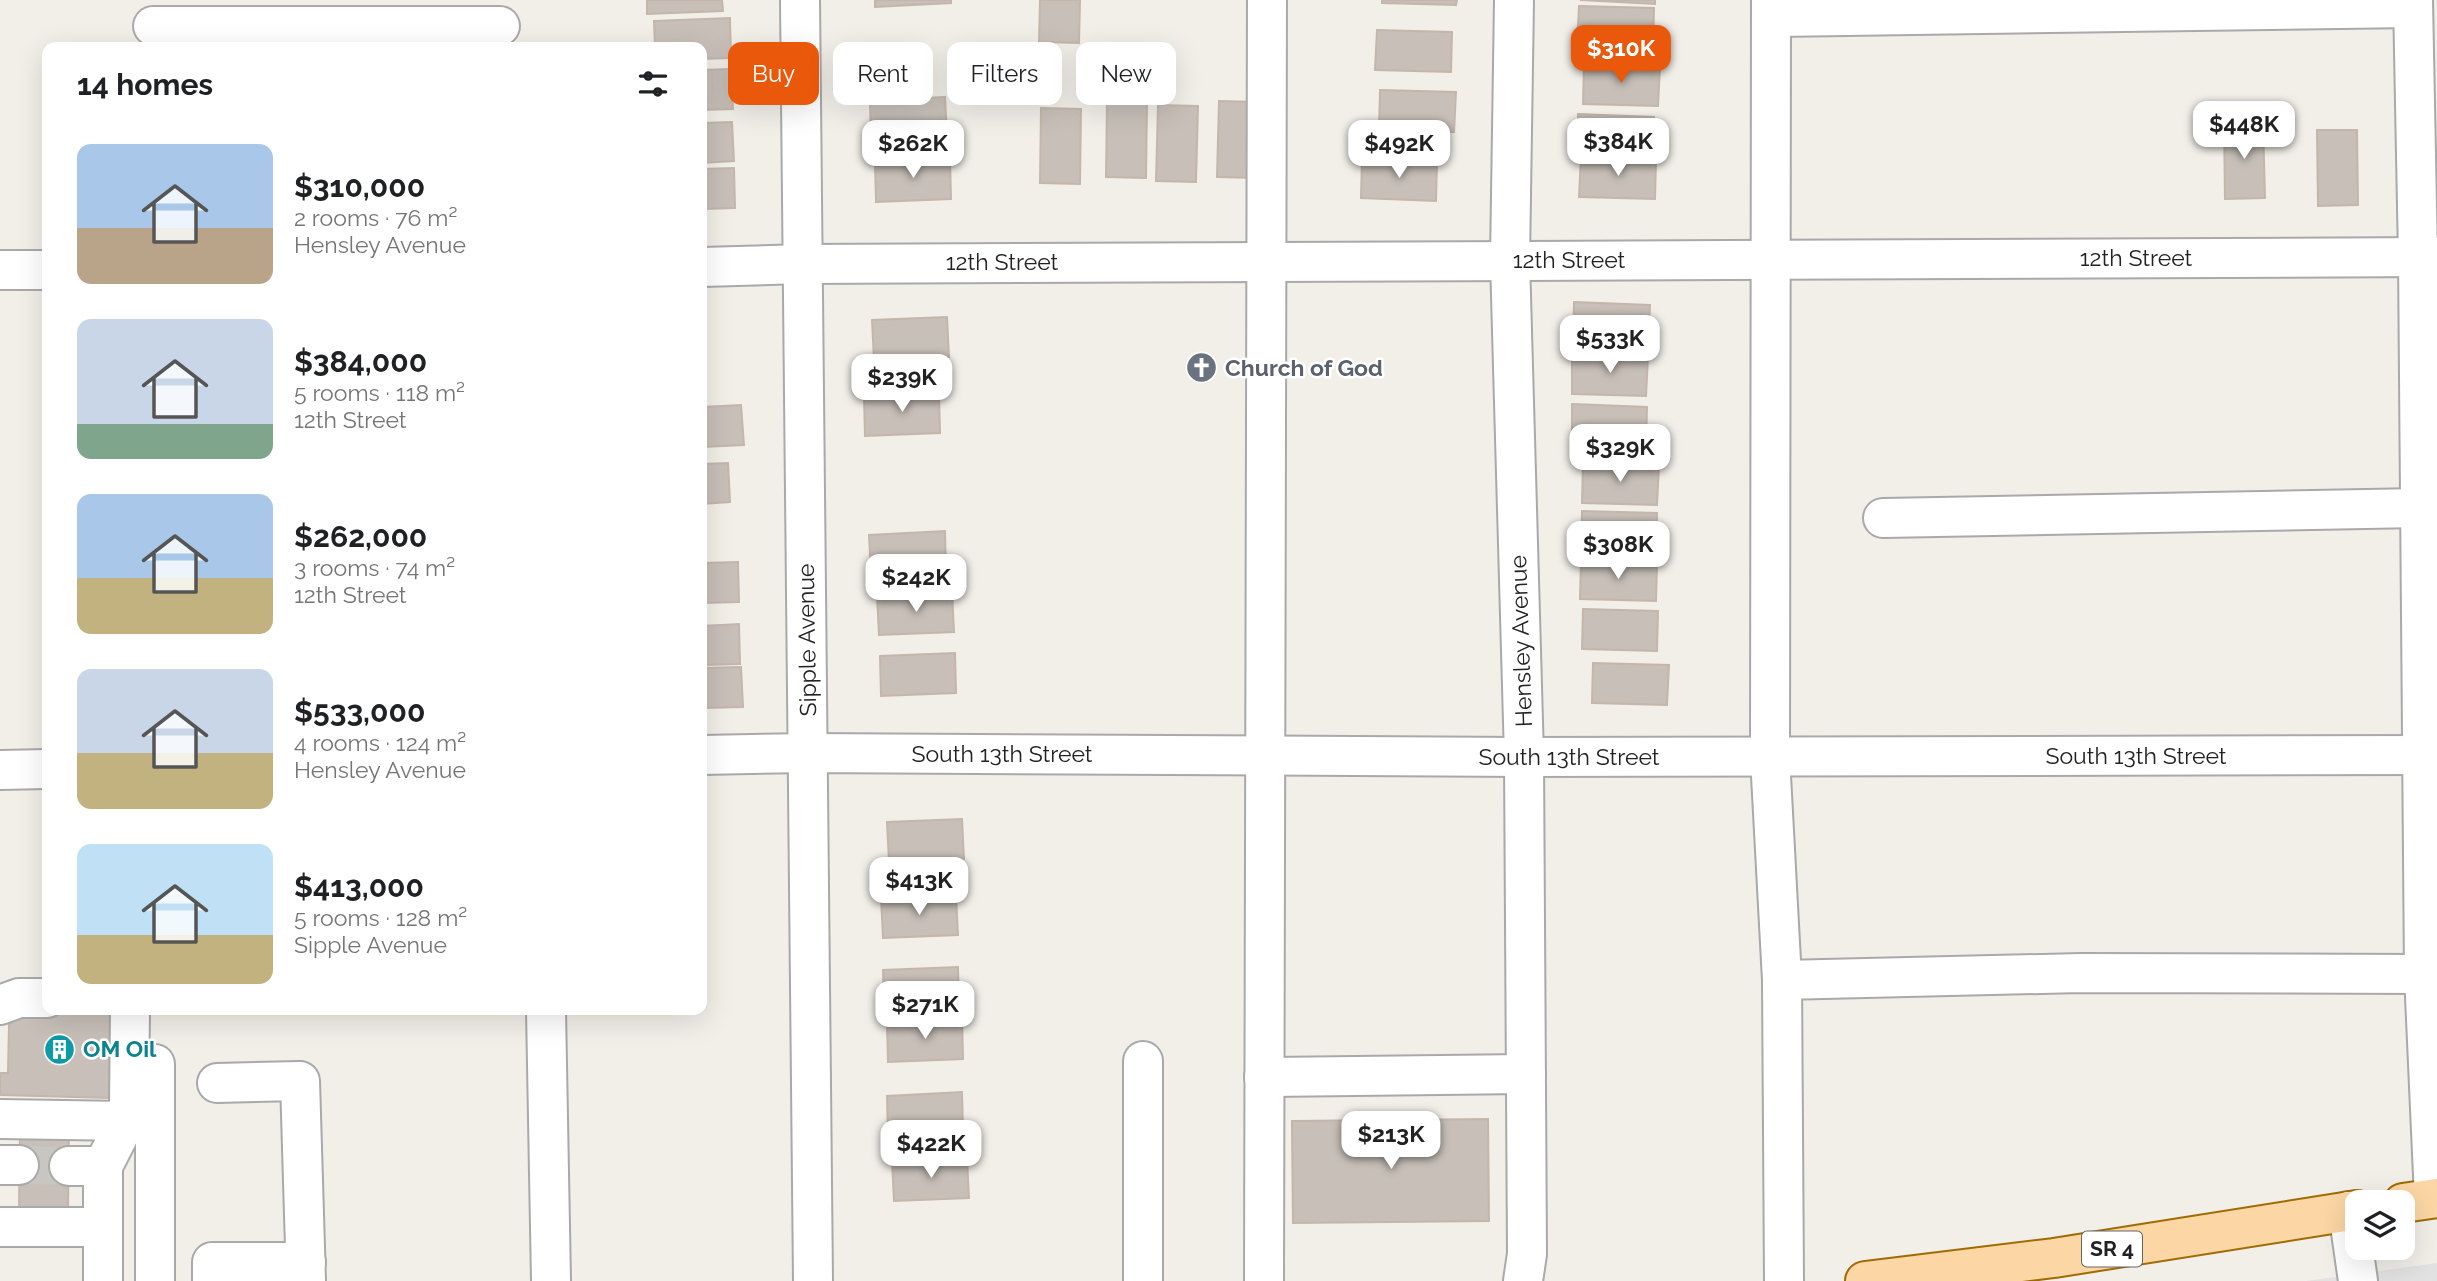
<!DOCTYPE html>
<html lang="en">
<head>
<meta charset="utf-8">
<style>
	:root { --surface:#fff; --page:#f6f6f6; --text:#202124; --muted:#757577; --accent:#ea580c }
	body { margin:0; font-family:Raleway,sans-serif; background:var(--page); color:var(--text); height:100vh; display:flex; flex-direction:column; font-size:26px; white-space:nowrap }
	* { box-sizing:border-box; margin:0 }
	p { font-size:23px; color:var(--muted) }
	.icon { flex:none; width:38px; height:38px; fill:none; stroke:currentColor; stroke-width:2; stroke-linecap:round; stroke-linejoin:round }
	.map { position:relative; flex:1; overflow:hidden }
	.sheet { position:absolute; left:42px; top:42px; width:665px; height:973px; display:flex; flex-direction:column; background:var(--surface); border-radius:14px; box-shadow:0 7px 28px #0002 }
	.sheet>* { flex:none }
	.top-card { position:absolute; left:728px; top:42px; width:665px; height:63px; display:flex; gap:14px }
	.buttons { position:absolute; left:2345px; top:1190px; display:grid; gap:14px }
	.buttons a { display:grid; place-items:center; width:70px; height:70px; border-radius:14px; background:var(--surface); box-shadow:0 7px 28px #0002; font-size:35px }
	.price { position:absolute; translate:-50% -60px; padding:0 16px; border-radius:14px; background:#fff; color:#222; font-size:23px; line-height:46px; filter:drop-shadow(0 2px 4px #0008) }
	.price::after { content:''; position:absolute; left:50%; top:42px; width:21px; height:16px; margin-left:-10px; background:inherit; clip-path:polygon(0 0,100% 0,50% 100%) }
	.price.current { background:var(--accent); color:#fff }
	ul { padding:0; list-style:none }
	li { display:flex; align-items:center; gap:21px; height:175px; padding:0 35px }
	li span { display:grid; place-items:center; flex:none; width:196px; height:140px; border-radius:14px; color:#555 }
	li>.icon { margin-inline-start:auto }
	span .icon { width:84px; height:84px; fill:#fffc; stroke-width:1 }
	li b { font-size:30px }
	h2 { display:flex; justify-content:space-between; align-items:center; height:84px; padding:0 35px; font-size:30px }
	.pill { padding:0 24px; border-radius:14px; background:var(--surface); box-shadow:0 7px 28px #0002; font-size:24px; line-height:63px }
	.pill.current { background:var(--accent); color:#fff }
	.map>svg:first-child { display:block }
	.parking { fill:#e2e2e2 }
	.building { fill:#c7bfb8; stroke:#c4b6ab; stroke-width:2 }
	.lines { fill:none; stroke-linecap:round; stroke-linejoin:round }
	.minor-tunnel { stroke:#c8c6c1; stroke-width:38; stroke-dasharray:38 19; stroke-linecap:butt }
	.minor-casing { stroke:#a9a9a9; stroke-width:42 }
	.major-casing { stroke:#a06b00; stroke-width:42 }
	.minor { stroke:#fff; stroke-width:38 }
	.major { stroke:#fcd6a4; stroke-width:38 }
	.labels { text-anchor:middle; stroke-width:5; stroke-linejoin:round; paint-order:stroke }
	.shield { fill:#fff; stroke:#646464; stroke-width:2 }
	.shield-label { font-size:21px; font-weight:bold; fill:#222 }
	.street-label { font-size:23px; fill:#222; stroke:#fff }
	.worship-label { font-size:23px; font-weight:bold; fill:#5b616d; stroke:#fff; text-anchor:start }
	.culture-label { font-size:23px; font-weight:bold; fill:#0d838f; stroke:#fff; text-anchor:start }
</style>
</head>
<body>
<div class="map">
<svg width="2437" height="1281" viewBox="0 0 2437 1281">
	<rect width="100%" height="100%" fill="#f2efe9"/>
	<!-- parking -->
	<path class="parking" d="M 2437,1263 L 2437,1281 L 2306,1281 Z"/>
	<!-- building -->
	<g class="building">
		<path d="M 647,0 L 722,0 L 723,11 L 647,14 Z"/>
		<path d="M 875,0 L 951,0 L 951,3 L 875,7 Z"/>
		<path d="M 1040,0 L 1080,0 L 1079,43 L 1039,42 Z"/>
		<path d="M 1382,0 L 1457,0 L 1456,5 L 1382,3 Z"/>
		<path d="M 1580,0 L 1655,0 L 1655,4 Z"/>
		<path d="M 1579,6 L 1654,8 L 1653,47 L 1577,45 Z"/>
		<path d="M 730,18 L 731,58 L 702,59 L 702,47 L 655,47 L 654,21 Z"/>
		<path d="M 1377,30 L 1452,32 L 1451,72 L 1375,70 Z"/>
		<path d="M 1584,64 L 1660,66 L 1658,106 L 1583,104 Z"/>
		<path d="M 731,69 L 733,109 L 702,110 L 702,70 Z"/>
		<path d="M 1380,90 L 1456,92 L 1454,132 L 1379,130 Z"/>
		<path d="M 945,97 L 947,136 L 871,140 L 870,100 Z"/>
		<path d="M 1107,101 L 1147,102 L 1146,178 L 1106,177 Z"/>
		<path d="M 1219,101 L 1259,102 L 1257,178 L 1217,177 Z"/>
		<path d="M 1158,105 L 1198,106 L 1196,182 L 1156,181 Z"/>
		<path d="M 1041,108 L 1081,109 L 1080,184 L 1040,183 Z"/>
		<path d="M 1578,114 L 1654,117 L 1653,157 L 1578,154 Z"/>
		<path d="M 732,122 L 734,161 L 702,163 L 702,123 Z"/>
		<path d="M 2224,123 L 2263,123 L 2265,198 L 2225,199 Z"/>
		<path d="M 2317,130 L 2357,130 L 2358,205 L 2318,206 Z"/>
		<path d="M 1581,156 L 1656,159 L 1655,199 L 1579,197 Z"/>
		<path d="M 950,159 L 951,199 L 876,202 L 875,162 Z"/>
		<path d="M 1362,159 L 1437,161 L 1436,201 L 1361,198 Z"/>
		<path d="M 734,168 L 735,208 L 702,209 L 702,169 Z"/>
		<path d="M 1574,302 L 1650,305 L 1648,345 L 1573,342 Z"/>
		<path d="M 947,317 L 949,357 L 874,360 L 872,320 Z"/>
		<path d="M 1572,355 L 1648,357 L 1646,396 L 1572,394 Z"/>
		<path d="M 939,393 L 940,433 L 865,436 L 864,396 Z"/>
		<path d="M 1572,404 L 1647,407 L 1646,447 L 1572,444 Z"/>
		<path d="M 741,405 L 744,445 L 702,447 L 702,407 Z"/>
		<path d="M 728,463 L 730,502 L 702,504 L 702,464 Z"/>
		<path d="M 1583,463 L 1659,466 L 1657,505 L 1582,503 Z"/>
		<path d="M 1582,511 L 1657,513 L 1656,554 L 1581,551 Z"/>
		<path d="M 945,531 L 946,572 L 871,574 L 869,535 Z"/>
		<path d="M 1581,560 L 1657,562 L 1656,601 L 1580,599 Z"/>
		<path d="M 738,562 L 739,602 L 702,603 L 702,563 Z"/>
		<path d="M 952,592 L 954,632 L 879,635 L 877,595 Z"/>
		<path d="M 1583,609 L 1658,611 L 1657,651 L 1582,649 Z"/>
		<path d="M 739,624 L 740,664 L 702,665 L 702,626 Z"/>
		<path d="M 955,653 L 956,693 L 881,696 L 880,656 Z"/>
		<path d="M 1593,663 L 1669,665 L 1667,705 L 1592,703 Z"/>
		<path d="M 741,667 L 743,707 L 702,708 L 702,668 Z"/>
		<path d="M 962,819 L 964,859 L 889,862 L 887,822 Z"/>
		<path d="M 956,896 L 958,935 L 883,938 L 881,898 Z"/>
		<path d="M 958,967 L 959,1006 L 884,1010 L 883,970 Z"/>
		<path d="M 30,1006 L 47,1010 L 112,1010 L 110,1098 L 0,1095 L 0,1073 L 8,1073 L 9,1025 Z"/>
		<path d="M 962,1019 L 963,1059 L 888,1062 L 887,1023 Z"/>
		<path d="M 962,1092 L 963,1132 L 888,1135 L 887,1096 Z"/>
		<path d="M 1488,1119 L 1489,1221 L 1293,1223 L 1292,1121 Z"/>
		<path d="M 20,1126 L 69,1127 L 68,1213 L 19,1212 Z"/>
		<path d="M 967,1158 L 969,1198 L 894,1201 L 892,1161 Z"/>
	</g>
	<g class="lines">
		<!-- minor-tunnel -->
		<path class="minor-tunnel" d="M 19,1165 L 69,1166"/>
		<defs>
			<g id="minor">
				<path d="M 800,0 L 813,1281"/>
				<path d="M 1514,0 L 1510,260 L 1524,757 L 1527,1254 L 1523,1281"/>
				<path d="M 1771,0 L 1770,757 L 1782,980 L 1784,1281"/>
				<path d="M 2413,0 L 2418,257 L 2424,974 L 2434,1198"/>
				<path d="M 1771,17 L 2413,8"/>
				<path d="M 153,26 L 500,26"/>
				<path d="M 702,267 L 803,264 L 2437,257"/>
				<path d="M 0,270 L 47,270"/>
				<path d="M 1883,518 L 2419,508"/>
				<path d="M 702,755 L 808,753 L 1524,757 L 2437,755"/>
				<path d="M 0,770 L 47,769"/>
				<path d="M 1782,980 L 2081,973 L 2424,974"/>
				<path d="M 0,1005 L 19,998 L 47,998"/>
				<path d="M 546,1010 L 551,1281"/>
				<path d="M 1143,1061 L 1143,1281"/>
				<path d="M 155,1064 L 155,1281"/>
				<path d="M 1264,1077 L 1526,1074"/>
				<path d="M 217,1083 L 300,1081 L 306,1281"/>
				<path d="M 0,1119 L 126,1121"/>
				<path d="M 0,1165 L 19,1165"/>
				<path d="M 69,1166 L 103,1166"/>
				<path d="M 2348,1211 L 2358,1281"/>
				<path d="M 0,1227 L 103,1227"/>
				<path d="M 103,1281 L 103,1166 L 126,1121 L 129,1106 L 130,1010"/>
				<path d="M 212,1281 L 212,1262 L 306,1262"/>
				<path d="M 1264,1281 L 1267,0"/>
			</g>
			<g id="major">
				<path d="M 2403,1203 L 2437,1198"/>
				<path d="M 1865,1281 L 2054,1258 L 2357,1210"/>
			</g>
		</defs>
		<!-- minor casing -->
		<use href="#minor" class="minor-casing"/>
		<!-- major casing -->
		<use href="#major" class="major-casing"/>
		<!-- minor -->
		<use href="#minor" class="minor"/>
		<!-- major -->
		<use href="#major" class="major"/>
	</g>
	<!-- icons -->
	<defs>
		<symbol id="church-disc" viewBox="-11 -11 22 22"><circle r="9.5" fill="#6b7280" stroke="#fff"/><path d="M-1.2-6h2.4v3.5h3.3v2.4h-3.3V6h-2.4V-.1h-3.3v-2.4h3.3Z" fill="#fff"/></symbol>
		<symbol id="building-disc" viewBox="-11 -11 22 22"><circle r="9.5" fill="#0f9aa8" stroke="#fff"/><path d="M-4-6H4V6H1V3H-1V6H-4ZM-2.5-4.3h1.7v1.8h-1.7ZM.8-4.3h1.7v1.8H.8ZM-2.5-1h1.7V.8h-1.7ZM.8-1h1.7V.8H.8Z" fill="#fff"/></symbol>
	</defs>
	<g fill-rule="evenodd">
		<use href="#church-disc" x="1184" y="350" width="35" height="35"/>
		<use href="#building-disc" x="42" y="1032" width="35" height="35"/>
	</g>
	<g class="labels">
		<!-- shield labels -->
		<rect class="shield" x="2082" y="1231.5" width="60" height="35" rx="5"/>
		<g class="shield-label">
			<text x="2112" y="1256">SR 4</text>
		</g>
		<!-- street labels -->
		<g class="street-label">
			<text x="2136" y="266">12th Street</text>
			<text x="1569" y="268">12th Street</text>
			<text x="1002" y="270">12th Street</text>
			<text transform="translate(807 640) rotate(-91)" y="8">Sipple Avenue</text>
			<text transform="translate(1521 641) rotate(-92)" y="8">Hensley Avenue</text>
			<text x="1002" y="762">South 13th Street</text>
			<text x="2136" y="764">South 13th Street</text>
			<text x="1569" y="765">South 13th Street</text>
		</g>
		<!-- worship labels -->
		<g class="worship-label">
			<text x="1225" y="376">Church of God</text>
		</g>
		<!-- culture labels -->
		<g class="culture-label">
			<text x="83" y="1057">OM Oil</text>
		</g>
	</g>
</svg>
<div class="buttons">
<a><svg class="icon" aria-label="layers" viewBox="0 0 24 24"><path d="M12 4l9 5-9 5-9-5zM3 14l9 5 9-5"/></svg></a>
</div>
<b class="price current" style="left:1621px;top:85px">$310K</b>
<b class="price" style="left:2244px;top:161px">$448K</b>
<b class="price" style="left:1618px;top:178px">$384K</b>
<b class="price" style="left:913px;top:180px">$262K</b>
<b class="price" style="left:1399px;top:180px">$492K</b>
<b class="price" style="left:1610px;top:375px">$533K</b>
<b class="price" style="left:902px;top:414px">$239K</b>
<b class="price" style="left:1620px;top:484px">$329K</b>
<b class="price" style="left:1618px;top:581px">$308K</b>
<b class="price" style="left:916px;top:614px">$242K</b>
<b class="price" style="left:919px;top:917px">$413K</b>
<b class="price" style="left:925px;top:1041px">$271K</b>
<b class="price" style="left:1391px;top:1171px">$213K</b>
<b class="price" style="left:931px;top:1180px">$422K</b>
<div class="top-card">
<a class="pill current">Buy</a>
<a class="pill">Rent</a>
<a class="pill">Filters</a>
<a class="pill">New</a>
</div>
<section class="sheet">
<h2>14 homes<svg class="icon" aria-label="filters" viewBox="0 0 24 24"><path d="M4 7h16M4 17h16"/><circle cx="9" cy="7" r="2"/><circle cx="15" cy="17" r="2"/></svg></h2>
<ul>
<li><span style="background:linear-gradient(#a9c7e8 60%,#b9a48a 0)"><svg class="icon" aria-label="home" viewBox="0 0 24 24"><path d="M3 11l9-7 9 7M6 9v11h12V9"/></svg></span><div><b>$310,000</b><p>2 rooms · 76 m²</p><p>Hensley Avenue</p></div></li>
<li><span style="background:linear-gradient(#c9d6e8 75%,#7fa58c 0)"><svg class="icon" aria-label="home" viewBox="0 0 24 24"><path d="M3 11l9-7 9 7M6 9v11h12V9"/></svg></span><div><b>$384,000</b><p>5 rooms · 118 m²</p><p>12th Street</p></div></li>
<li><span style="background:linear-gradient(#a9c7e8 60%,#c2b280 0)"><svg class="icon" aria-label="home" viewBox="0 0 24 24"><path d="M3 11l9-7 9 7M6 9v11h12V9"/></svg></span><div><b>$262,000</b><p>3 rooms · 74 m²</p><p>12th Street</p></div></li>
<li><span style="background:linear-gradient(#c9d6e8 60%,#c2b280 0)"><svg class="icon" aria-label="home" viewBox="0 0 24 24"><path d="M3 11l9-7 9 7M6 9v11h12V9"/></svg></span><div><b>$533,000</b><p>4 rooms · 124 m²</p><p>Hensley Avenue</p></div></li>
<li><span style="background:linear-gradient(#bfe0f5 65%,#c2b280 0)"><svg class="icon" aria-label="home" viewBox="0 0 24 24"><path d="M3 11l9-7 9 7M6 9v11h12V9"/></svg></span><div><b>$413,000</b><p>5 rooms · 128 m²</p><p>Sipple Avenue</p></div></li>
</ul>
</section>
</div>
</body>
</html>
